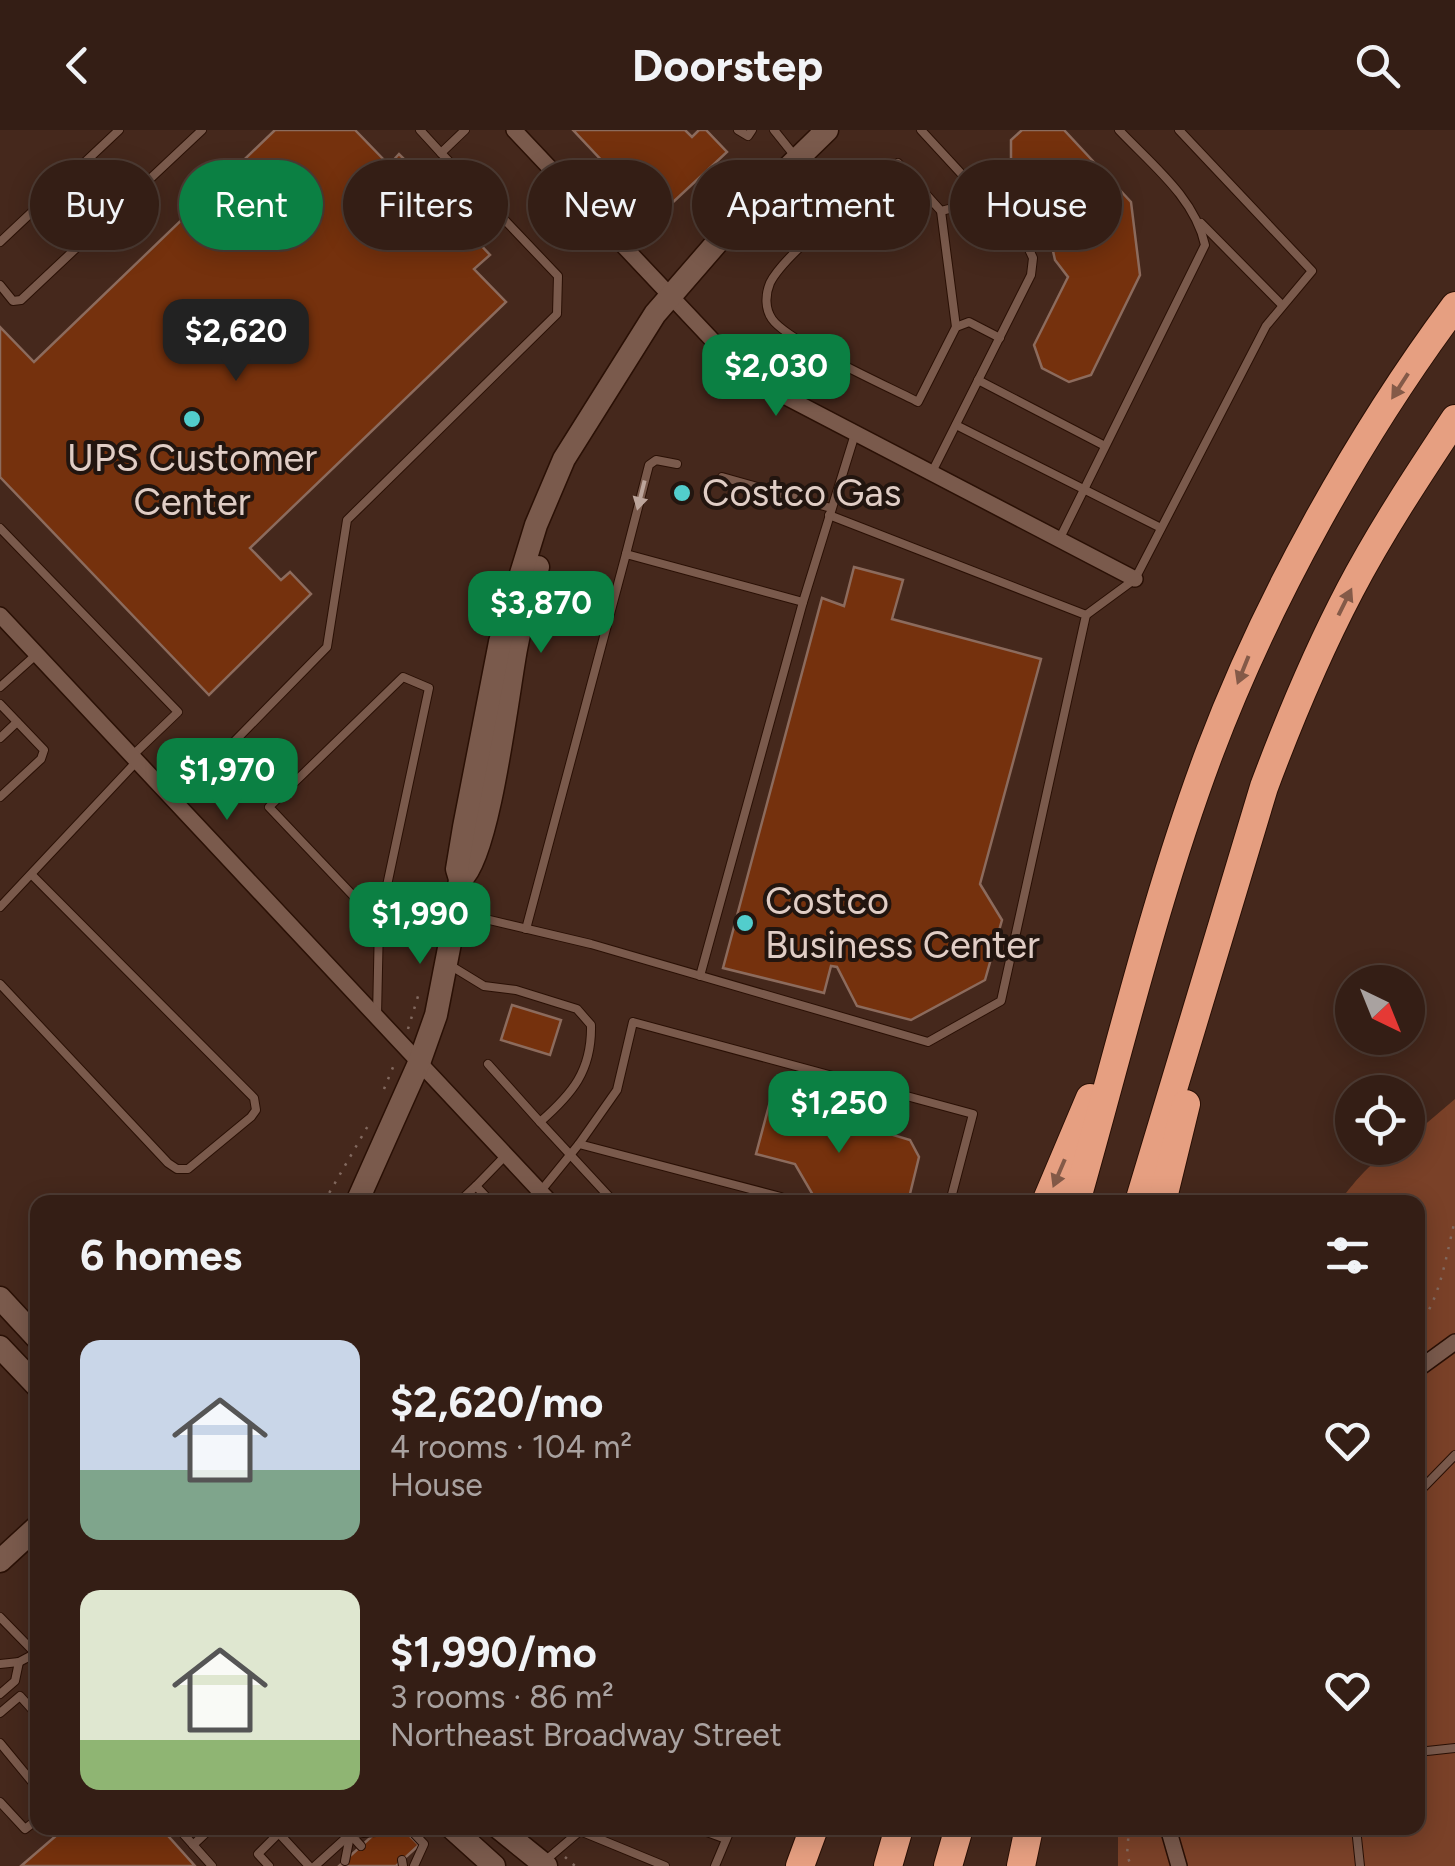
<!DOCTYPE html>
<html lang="en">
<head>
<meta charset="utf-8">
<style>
	:root { --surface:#341e15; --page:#3c271e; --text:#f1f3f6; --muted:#a9a2a0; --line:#4e3c34; --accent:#0b8043 }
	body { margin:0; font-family:Figtree,sans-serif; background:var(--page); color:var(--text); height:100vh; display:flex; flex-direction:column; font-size:38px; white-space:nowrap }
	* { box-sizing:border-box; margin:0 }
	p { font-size:32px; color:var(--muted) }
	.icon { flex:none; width:55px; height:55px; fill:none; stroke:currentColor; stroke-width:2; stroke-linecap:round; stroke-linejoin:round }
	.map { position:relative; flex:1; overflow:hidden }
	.side { position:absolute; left:30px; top:1065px; width:1395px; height:640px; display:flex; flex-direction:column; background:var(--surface); border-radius:20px; box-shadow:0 5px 25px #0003,0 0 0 2px var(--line) }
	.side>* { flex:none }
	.banner { position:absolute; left:30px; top:30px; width:1395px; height:90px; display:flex; gap:20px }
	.needle { width:65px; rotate:137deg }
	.buttons { position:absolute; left:1335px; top:835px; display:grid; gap:20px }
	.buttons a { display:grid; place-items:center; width:90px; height:90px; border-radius:50%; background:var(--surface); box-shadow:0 5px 25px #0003,0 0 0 2px var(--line); font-size:50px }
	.price { position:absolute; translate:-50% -85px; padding:0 22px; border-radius:20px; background:var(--accent); color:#fff; font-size:32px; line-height:65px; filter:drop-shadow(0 2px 5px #0008) }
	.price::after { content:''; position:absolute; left:50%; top:60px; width:30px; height:22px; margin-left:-15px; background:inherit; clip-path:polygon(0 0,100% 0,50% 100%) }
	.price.selected { background:#222; color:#fff }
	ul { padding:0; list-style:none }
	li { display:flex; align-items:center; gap:30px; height:250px; padding:0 50px }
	li span { display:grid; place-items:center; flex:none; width:280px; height:200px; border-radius:20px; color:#555 }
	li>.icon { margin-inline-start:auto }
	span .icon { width:120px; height:120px; fill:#fffc; stroke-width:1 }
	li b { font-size:42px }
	h2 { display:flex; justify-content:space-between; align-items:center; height:120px; padding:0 50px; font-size:42px }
	.pill { padding:0 35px; border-radius:45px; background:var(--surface); box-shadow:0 5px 25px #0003,0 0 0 2px var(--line); font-size:35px; line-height:90px }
	.pill.selected { background:var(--accent); color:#fff }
	header { display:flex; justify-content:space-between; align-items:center; height:130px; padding:0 50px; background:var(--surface); font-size:45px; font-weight:700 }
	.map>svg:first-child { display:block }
	.green { fill:#7a4128 }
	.building { fill:#75310d; stroke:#8c6b5d; stroke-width:2.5 }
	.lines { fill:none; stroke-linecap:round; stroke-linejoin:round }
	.lane-casing { stroke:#2a1005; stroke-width:10 }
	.street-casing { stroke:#2a1005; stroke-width:18 }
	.secondary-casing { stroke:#2a1005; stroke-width:25 }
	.highway-casing { stroke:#2a1005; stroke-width:30 }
	.path { stroke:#82695f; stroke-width:2.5; stroke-dasharray:2.5 8; stroke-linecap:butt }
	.lane { stroke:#7a5a4c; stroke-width:8 }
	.street { stroke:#7a5a4c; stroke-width:15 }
	.secondary { stroke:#7a5a4c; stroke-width:22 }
	.highway { stroke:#e69f81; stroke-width:28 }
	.oneway { fill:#845a48 }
	.oneway2 { fill:#bca59b }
	.poi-dot { fill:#52cdcc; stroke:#22150f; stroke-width:4 }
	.labels { text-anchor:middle; stroke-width:8; stroke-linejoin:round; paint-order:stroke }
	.poi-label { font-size:38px; fill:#e0cdc5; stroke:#22150f; text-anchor:start }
</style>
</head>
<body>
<header><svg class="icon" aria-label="back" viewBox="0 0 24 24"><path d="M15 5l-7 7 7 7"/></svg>Doorstep<svg class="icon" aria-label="search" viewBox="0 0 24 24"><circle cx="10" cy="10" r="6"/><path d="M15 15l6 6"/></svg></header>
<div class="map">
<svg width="1455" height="1736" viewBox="0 0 1455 1736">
	<rect width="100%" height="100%" fill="#45281c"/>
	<!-- green -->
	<path class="green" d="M 1455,969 L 1455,1736 L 1118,1736 L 1118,1698 L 1418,1698 L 1418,1072 L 1339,1072 C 1355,1052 1379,1018 1408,1018 L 1408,1009 Z"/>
	<!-- building -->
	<g class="building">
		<path d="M 275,0 L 355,0 L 389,35 L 399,24 L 408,33 L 398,43 L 469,117 L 476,110 L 490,125 L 474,139 L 506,172 L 250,418 L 281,450 L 290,442 L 311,464 L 209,565 L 0,347 L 0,197 L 34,232 Z"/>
		<path d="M 573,0 L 685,0 L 692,7 L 699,0 L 706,0 L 727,22 L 656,88 Z"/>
		<path d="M 1022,0 L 1064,0 L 1131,72 L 1140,145 L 1091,245 L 1069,252 L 1042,238 L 1034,215 L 1068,147 L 1055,130 L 1051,112 L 1052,98 L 1060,85 L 1011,32 L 1011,10 Z"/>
		<path d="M 854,437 L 903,450 L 892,489 L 1041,529 L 980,754 L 1002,790 L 985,850 L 911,890 L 857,876 L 837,837 L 831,836 L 824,863 L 723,838 L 822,468 L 844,476 Z"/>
		<path d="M 512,875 L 561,890 L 550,925 L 501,910 Z"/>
		<path d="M 771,968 L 910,1010 L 919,1027 L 908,1072 L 817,1072 L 795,1034 L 756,1024 Z"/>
		<path d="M 65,1698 L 161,1698 L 195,1736 L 21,1736 Z"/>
		<path d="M 381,1698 L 402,1698 L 419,1715 L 396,1736 L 339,1736 Z"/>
	</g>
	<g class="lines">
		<defs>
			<g id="lane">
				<path d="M 420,0 L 441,23 L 465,0"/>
				<path d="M 738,0 L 748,6 L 752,0"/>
				<path d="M 774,0 L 794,25"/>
				<path d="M 921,0 L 1027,115 L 1033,128 L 1031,145 L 931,344"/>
				<path d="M 974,58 L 953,78 L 941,81 L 898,33 C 869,59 785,122 770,153 C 765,165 765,179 772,189 C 788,212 889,257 918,272 L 956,197 L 969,192 L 1000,208"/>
				<path d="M 941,81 L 956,197"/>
				<path d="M 1201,93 L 1282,175"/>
				<path d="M 0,112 L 119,0"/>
				<path d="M 0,155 L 13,171 L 21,170 L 202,0"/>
				<path d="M 978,250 L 1105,316"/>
				<path d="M 956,295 L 1161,398"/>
				<path d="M 722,347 L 831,378"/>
				<path d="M 0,398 L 178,582 L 133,625"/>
				<path d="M 1059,410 L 1205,115 C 1195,68 1151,34 1119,0"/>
				<path d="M 626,424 L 649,335 L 656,330 L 677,334"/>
				<path d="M 1086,485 L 1135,449 L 1266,196 L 1312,141 L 1179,0"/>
				<path d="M 0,557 L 37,524"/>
				<path d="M 0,574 L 44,620 L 41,629 L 0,667"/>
				<path d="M 0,608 L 17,592"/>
				<path d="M 176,671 L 327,517 L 347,390 L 557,184 L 558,146 L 441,23"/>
				<path d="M 0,777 L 138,630"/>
				<path d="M 460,783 L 591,814 L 928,912 L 1001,871 L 1086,485 L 829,385"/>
				<path d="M 526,799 L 626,424 L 803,472"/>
				<path d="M 448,834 L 484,856 L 516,860 L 577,879 L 591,895 C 592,941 572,964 540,992 L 488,934"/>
				<path d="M 700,846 L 803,472 L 855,304"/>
				<path d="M 0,854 L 168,1033 L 177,1039 L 188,1039 L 251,987 L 256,980 L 254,968 L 32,745"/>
				<path d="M 377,886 L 379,793 L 429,558 L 403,547 L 269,677 L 379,793"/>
				<path d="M 540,992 L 614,1072"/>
				<path d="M 579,1014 L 617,960 L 633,892 L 973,984 L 950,1072"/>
				<path d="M 476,1056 L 506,1025"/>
				<path d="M 540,1062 L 579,1014 L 781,1067 L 786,1072"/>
				<path d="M 459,1072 L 476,1056 L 491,1072"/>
				<path d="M 1418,1363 L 1455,1325"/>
				<path d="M 0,1487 L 38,1526"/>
				<path d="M 0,1534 L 19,1532 L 38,1522"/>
				<path d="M 0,1564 L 15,1551 L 19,1532"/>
				<path d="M 0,1583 L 20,1566 L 38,1586"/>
				<path d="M 0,1613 L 38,1659"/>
				<path d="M 1418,1622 L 1455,1618"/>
				<path d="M 0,1672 L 25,1699 L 38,1689"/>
				<path d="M 178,1698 L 212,1736"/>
				<path d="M 274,1698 L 309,1736"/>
				<path d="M 409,1698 L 424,1714 L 414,1736"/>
				<path d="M 696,1698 L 726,1709"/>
				<path d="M 1356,1698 L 1360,1736"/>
				<path d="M 193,1715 L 211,1698"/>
				<path d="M 361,1716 L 350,1704 L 376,1702"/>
				<path d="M 402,1730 L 403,1736"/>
				<path d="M 546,1730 L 580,1701 L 665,1736"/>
				<path d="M 345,1731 L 350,1706"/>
				<path d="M 269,1736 L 258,1724 L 279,1703"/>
				<path d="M 315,1736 L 357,1698"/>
				<path d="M 715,1736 L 731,1698"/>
			</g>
			<g id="street">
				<path d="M 514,0 L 732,231 L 759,253 L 1135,449"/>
				<path d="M 0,485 L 550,1072"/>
				<path d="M 1418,1239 L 1455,1212"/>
				<path d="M 1168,1698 L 1179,1736"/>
			</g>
			<g id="secondary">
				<path d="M 462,748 C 489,725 508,562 516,519 C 521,492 529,463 538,437"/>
				<path d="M 357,1072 L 419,933 L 436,885 L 456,782 L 460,749 L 457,739 L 464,697 L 500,512 L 536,395 L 564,329 L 655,184 L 747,78 L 827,0"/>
				<path d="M 0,1168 L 38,1209"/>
				<path d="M 0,1217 L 38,1257"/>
				<path d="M 0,1431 L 38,1396"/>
				<path d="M 452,1698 L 494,1736"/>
				<path d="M 499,1698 L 546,1736"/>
			</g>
			<g id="highway">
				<path d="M 1046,1072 L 1090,968"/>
				<path d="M 1076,1072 C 1119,922 1155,767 1210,621 C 1267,470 1359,305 1455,176"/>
				<path d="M 1139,1072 L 1264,657 C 1289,590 1317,523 1350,460 C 1381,401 1418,345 1455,289"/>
				<path d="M 1162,1072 L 1186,974"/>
				<path d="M 800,1736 L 814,1698"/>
				<path d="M 888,1736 L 899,1698"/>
				<path d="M 948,1736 L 959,1698"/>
				<path d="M 1021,1736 L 1029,1698"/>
			</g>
		</defs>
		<!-- lane casing -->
		<use href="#lane" class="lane-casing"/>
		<!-- street casing -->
		<use href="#street" class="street-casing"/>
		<!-- secondary casing -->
		<use href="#secondary" class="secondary-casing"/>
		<!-- highway casing -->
		<use href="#highway" class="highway-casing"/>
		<!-- path -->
		<g class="path">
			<path d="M 408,899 L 419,863"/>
			<path d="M 384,959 L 396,930"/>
			<path d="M 324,1072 L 369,994"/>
			<path d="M 1418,1197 C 1441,1168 1446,1125 1455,1090"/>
			<path d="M 1129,1698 L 1127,1725 L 1131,1736"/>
			<path d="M 565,1727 L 575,1736"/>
		</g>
		<!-- lane -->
		<use href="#lane" class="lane"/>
		<!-- street -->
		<use href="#street" class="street"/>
		<!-- secondary -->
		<use href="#secondary" class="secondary"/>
		<!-- highway -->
		<use href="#highway" class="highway"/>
	</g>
	<!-- one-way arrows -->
	<defs><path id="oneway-solid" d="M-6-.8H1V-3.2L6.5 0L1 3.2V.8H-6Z" transform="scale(2.5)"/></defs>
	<g class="oneway">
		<use href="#oneway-solid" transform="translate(1400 256) rotate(123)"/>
		<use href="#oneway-solid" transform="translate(1345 472) rotate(-64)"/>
		<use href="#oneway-solid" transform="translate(1243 540) rotate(112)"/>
		<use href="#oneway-solid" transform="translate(1059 1043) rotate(113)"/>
	</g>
	<use class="oneway2" href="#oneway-solid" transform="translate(641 365) rotate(104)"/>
	<!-- markers -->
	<g class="poi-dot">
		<circle cx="192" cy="289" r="10"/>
		<circle cx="682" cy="363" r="10"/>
		<circle cx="745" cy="793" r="10"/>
	</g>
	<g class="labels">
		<!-- poi labels -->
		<g class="poi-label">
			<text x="192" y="341" text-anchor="middle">UPS Customer<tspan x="192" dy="44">Center</tspan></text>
			<text x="702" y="376">Costco Gas</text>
			<text x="765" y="784">Costco<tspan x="765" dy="44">Business Center</tspan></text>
		</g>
	</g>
</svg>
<div class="buttons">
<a><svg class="needle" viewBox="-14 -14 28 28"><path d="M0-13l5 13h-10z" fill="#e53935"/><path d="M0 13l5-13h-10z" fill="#a9a2a0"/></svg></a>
<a><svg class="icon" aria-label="locate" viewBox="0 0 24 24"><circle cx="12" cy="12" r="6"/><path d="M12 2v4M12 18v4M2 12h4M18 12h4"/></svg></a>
</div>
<b class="price selected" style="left:236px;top:254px">$2,620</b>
<b class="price" style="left:776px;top:289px">$2,030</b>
<b class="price" style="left:541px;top:526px">$3,870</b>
<b class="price" style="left:227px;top:693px">$1,970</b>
<b class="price" style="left:420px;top:837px">$1,990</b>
<b class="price" style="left:839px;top:1026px">$1,250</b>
<div class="banner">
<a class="pill">Buy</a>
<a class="pill selected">Rent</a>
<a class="pill">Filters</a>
<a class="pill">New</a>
<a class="pill">Apartment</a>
<a class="pill">House</a>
</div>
<section class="side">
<h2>6 homes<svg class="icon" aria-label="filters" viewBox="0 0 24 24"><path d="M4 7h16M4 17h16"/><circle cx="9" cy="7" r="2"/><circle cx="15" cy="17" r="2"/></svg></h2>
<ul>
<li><span style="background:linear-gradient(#c9d6e8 65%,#7fa58c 0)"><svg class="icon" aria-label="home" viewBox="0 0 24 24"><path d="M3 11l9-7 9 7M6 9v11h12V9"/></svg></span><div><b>$2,620/mo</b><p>4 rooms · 104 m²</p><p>House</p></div><svg class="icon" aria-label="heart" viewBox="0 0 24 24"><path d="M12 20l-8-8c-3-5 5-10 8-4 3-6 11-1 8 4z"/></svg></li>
<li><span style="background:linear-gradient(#dfe7d0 75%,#8fb573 0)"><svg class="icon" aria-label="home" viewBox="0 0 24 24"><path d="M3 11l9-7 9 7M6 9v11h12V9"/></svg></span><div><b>$1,990/mo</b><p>3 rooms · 86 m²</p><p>Northeast Broadway Street</p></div><svg class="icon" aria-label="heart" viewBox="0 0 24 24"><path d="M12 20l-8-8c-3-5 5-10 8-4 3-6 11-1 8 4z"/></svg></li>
</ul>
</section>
</div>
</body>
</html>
